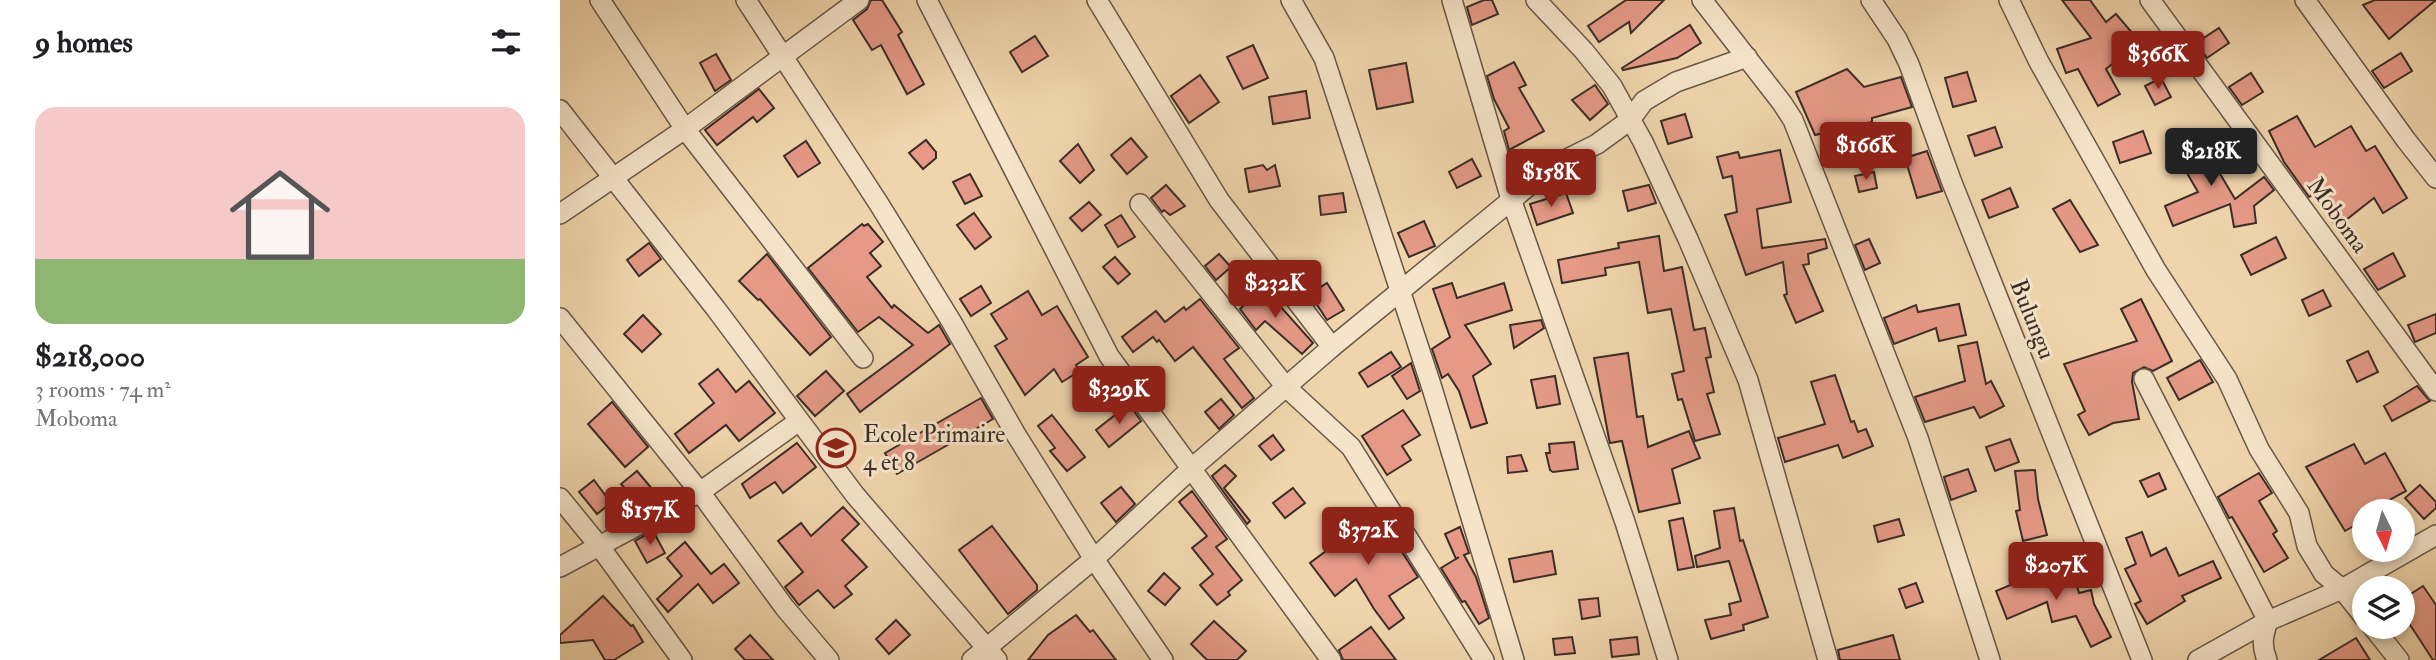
<!DOCTYPE html>
<html lang="en">
<head>
<meta charset="utf-8">
<style>
	:root { --surface:#fff; --page:#f2f2f2; --text:#202124; --muted:#757577; --line:#e0e0e0; --accent:#8f2418 }
	body { margin:0; font-family:"IM FELL Double Pica",serif; background:var(--page); color:var(--text); height:100vh; display:flex; flex-direction:column; font-size:26px; white-space:nowrap }
	* { box-sizing:border-box; margin:0 }
	p { font-size:23px; color:var(--muted) }
	.icon { flex:none; width:38px; height:38px; fill:none; stroke:currentColor; stroke-width:2; stroke-linecap:round; stroke-linejoin:round }
	.map { position:relative; flex:1; overflow:hidden }
	.side { display:flex; flex-direction:column; background:var(--surface); width:560px }
	.side>* { flex:none }
	.needle { width:46px; rotate:175deg }
	.buttons { position:absolute; left:1792px; top:499px; display:grid; gap:14px }
	.buttons a { display:grid; place-items:center; width:63px; height:63px; border-radius:50%; background:var(--surface); box-shadow:0 4px 10px #0003; font-size:35px }
	.price { position:absolute; translate:-50% -60px; padding:0 16px; border-radius:7px; background:var(--accent); color:#fff; font-size:23px; line-height:46px; filter:drop-shadow(0 2px 4px #0008) }
	.price::after { content:''; position:absolute; left:50%; top:42px; width:21px; height:16px; margin-left:-10px; background:inherit; clip-path:polygon(0 0,100% 0,50% 100%) }
	.price.current { background:#222; color:#fff }
	ul { padding:0; list-style:none }
	li { display:grid; align-content:center; gap:14px; height:371px; padding:0 35px }
	li+li { border-top:2px solid var(--line) }
	li span { display:grid; place-items:center; height:217px; border-radius:21px; color:#555 }
	li>.icon { margin-inline-start:auto }
	span .icon { width:126px; height:126px; fill:#fffc; stroke-width:1 }
	li b { font-size:30px }
	h2 { display:flex; justify-content:space-between; align-items:center; height:84px; padding:0 35px; font-size:30px }
	main { display:flex; flex:1; min-height:0 }
	.map>svg:first-child { display:block }
	.building { fill:#e59986; stroke:#3b2d27; stroke-width:2 }
	.lines { fill:none; stroke-linecap:round; stroke-linejoin:round }
	.street-casing { stroke:#685748; stroke-width:22 }
	.street { stroke:#f5e4c9; stroke-width:19 }
	.labels { text-anchor:middle; stroke-width:6; stroke-linejoin:round; paint-order:stroke }
	.street-label { font-size:24px; fill:#3b2d27; stroke:#f5e4c9 }
	.poi-label { font-size:24px; fill:#3b2d27; stroke:#f5e4c9; text-anchor:start }
</style>
</head>
<body>
<main>
<section class="side">
<h2>9 homes<svg class="icon" aria-label="filters" viewBox="0 0 24 24"><path d="M4 7h16M4 17h16"/><circle cx="9" cy="7" r="2"/><circle cx="15" cy="17" r="2"/></svg></h2>
<ul>
<li><span style="background:linear-gradient(#f6c9c9 70%,#8fb573 0)"><svg class="icon" aria-label="home" viewBox="0 0 24 24"><path d="M3 11l9-7 9 7M6 9v11h12V9"/></svg></span><div><b>$218,000</b><p>3 rooms · 74 m²</p><p>Moboma</p></div></li>
</ul>
</section>
<div class="map">
<svg width="1876" height="660" viewBox="0 0 1876 660">
	<rect width="100%" height="100%" fill="#f0d5ac"/>
	<filter id="stains"><feTurbulence type="fractalNoise" baseFrequency=".00286" numOctaves="4"/><feColorMatrix values="0 0 0 0 .2 0 0 0 0 .09 0 0 0 0 .02 0 0 0 .5 -.17"/></filter>
	<radialGradient id="worn" r=".72"><stop offset=".6" stop-color="#630" stop-opacity="0"/><stop offset="1" stop-color="#630" stop-opacity=".3"/></radialGradient>
	<!-- building -->
	<g class="building">
		<path d="M 311,0 L 322,0 L 342,32 L 338,35 L 364,84 L 347,94 L 321,45 L 312,50 L 293,20 L 307,9 Z"/>
		<path d="M 924,0 L 932,0 L 938,14 L 912,25 L 907,7 Z"/>
		<path d="M 1066,0 L 1104,0 L 1071,33 L 1069,22 L 1039,42 L 1028,26 Z"/>
		<path d="M 1502,0 L 1530,0 L 1546,22 L 1556,14 L 1580,42 L 1546,69 L 1560,94 L 1538,106 L 1518,69 L 1506,73 L 1497,49 L 1531,38 Z"/>
		<path d="M 1815,0 L 1876,0 L 1829,39 L 1803,5 Z"/>
		<path d="M 1130,25 L 1141,43 L 1117,58 L 1063,70 L 1062,68 Z"/>
		<path d="M 1659,28 L 1669,43 L 1647,58 L 1636,43 Z"/>
		<path d="M 475,36 L 488,56 L 462,72 L 450,52 Z"/>
		<path d="M 693,45 L 708,78 L 683,89 L 667,57 Z"/>
		<path d="M 1841,53 L 1852,71 L 1824,88 L 1812,71 Z"/>
		<path d="M 156,54 L 171,80 L 155,91 L 140,63 Z"/>
		<path d="M 954,62 L 966,85 L 959,88 L 984,131 L 949,150 L 944,131 L 949,128 L 934,99 L 927,76 Z"/>
		<path d="M 846,63 L 853,102 L 817,109 L 809,70 Z"/>
		<path d="M 1287,69 L 1304,87 L 1341,77 L 1352,107 L 1312,118 L 1312,122 L 1255,135 L 1236,92 Z"/>
		<path d="M 1407,72 L 1416,101 L 1393,107 L 1385,78 Z"/>
		<path d="M 1691,73 L 1703,92 L 1682,105 L 1669,87 Z"/>
		<path d="M 640,75 L 659,102 L 629,123 L 611,96 Z"/>
		<path d="M 1601,78 L 1611,97 L 1595,105 L 1585,86 Z"/>
		<path d="M 1035,85 L 1048,104 L 1030,120 L 1012,100 Z"/>
		<path d="M 199,89 L 214,108 L 197,122 L 193,117 L 157,145 L 145,130 Z"/>
		<path d="M 746,91 L 750,118 L 713,124 L 709,97 Z"/>
		<path d="M 1125,114 L 1132,137 L 1108,144 L 1101,121 Z"/>
		<path d="M 1737,116 L 1755,147 L 1791,126 L 1806,151 L 1815,146 L 1847,198 L 1823,213 L 1814,198 L 1777,227 L 1766,213 L 1769,211 L 1765,211 L 1752,195 L 1749,197 L 1724,162 L 1709,131 Z"/>
		<path d="M 1435,127 L 1442,147 L 1415,156 L 1408,136 Z"/>
		<path d="M 1630,130 L 1652,169 L 1656,167 L 1675,199 L 1704,177 L 1714,190 L 1694,206 L 1696,223 L 1674,227 L 1670,204 L 1613,226 L 1605,206 L 1638,192 L 1609,142 Z"/>
		<path d="M 1583,131 L 1591,153 L 1560,163 L 1553,142 Z"/>
		<path d="M 571,138 L 587,157 L 567,174 L 551,155 Z"/>
		<path d="M 366,140 L 376,152 L 376,158 L 363,169 L 349,153 Z"/>
		<path d="M 246,141 L 260,163 L 238,177 L 224,156 Z"/>
		<path d="M 518,144 L 534,170 L 520,183 L 500,161 Z"/>
		<path d="M 1220,150 L 1231,202 L 1197,209 L 1202,248 L 1265,239 L 1267,248 L 1248,254 L 1249,264 L 1243,265 L 1263,311 L 1236,323 L 1224,295 L 1227,294 L 1223,262 L 1186,275 L 1165,215 L 1177,212 L 1172,176 L 1163,178 L 1157,157 L 1178,152 L 1180,158 Z"/>
		<path d="M 1367,151 L 1382,191 L 1357,198 L 1345,158 Z"/>
		<path d="M 912,159 L 921,176 L 897,188 L 889,172 Z"/>
		<path d="M 703,165 L 707,170 L 715,165 L 720,186 L 689,192 L 685,169 Z"/>
		<path d="M 1314,172 L 1317,188 L 1299,192 L 1295,176 Z"/>
		<path d="M 410,174 L 422,196 L 405,204 L 393,182 Z"/>
		<path d="M 606,185 L 625,206 L 610,215 L 604,210 L 602,212 L 591,198 Z"/>
		<path d="M 1089,185 L 1096,203 L 1068,211 L 1063,191 Z"/>
		<path d="M 1450,188 L 1458,207 L 1429,218 L 1422,200 Z"/>
		<path d="M 783,193 L 786,212 L 761,215 L 759,196 Z"/>
		<path d="M 1006,193 L 1013,213 L 977,225 L 970,204 Z"/>
		<path d="M 1510,200 L 1538,245 L 1520,252 L 1493,209 Z"/>
		<path d="M 529,202 L 541,215 L 522,231 L 510,218 Z"/>
		<path d="M 414,213 L 431,237 L 415,249 L 397,225 Z"/>
		<path d="M 561,215 L 575,237 L 558,247 L 545,225 Z"/>
		<path d="M 864,221 L 875,246 L 849,257 L 838,233 Z"/>
		<path d="M 302,224 L 304,226 L 308,224 L 323,242 L 310,253 L 321,266 L 307,277 L 332,308 L 334,305 L 368,333 L 379,325 L 390,344 L 300,412 L 287,394 L 353,345 L 319,317 L 298,332 L 248,268 Z"/>
		<path d="M 1099,236 L 1104,271 L 1122,267 L 1134,330 L 1145,328 L 1151,357 L 1146,358 L 1154,392 L 1147,394 L 1160,434 L 1135,441 L 1122,399 L 1118,400 L 1112,374 L 1124,371 L 1111,309 L 1088,313 L 1079,262 L 1045,268 L 1046,275 L 1002,283 L 998,260 L 1059,248 L 1058,243 Z"/>
		<path d="M 1716,237 L 1726,258 L 1691,275 L 1681,255 Z"/>
		<path d="M 1309,239 L 1320,263 L 1305,270 L 1295,245 Z"/>
		<path d="M 89,243 L 101,259 L 79,276 L 67,260 Z"/>
		<path d="M 1833,253 L 1845,276 L 1818,290 L 1804,269 Z"/>
		<path d="M 207,254 L 271,337 L 250,355 L 200,299 L 198,300 L 179,281 Z"/>
		<path d="M 659,254 L 671,267 L 656,280 L 645,266 Z"/>
		<path d="M 555,257 L 570,274 L 558,284 L 543,267 Z"/>
		<path d="M 767,283 L 784,310 L 767,320 L 750,294 Z"/>
		<path d="M 892,283 L 897,298 L 944,283 L 952,310 L 905,325 L 931,364 L 913,376 L 927,423 L 911,428 L 899,391 L 888,374 L 882,378 L 872,349 L 890,337 L 873,289 Z"/>
		<path d="M 421,286 L 431,303 L 411,316 L 400,299 Z"/>
		<path d="M 703,287 L 753,343 L 742,354 L 705,321 L 696,330 L 680,309 Z"/>
		<path d="M 1763,290 L 1771,306 L 1749,316 L 1742,300 Z"/>
		<path d="M 468,291 L 482,315 L 497,306 L 528,357 L 516,365 L 520,371 L 502,382 L 494,369 L 465,395 L 435,346 L 447,339 L 431,314 Z"/>
		<path d="M 640,299 L 679,348 L 664,359 L 694,398 L 682,408 L 633,347 L 615,361 L 599,340 L 597,342 L 593,337 L 573,352 L 562,337 L 596,311 L 605,322 L 624,307 L 626,310 Z"/>
		<path d="M 1581,299 L 1612,361 L 1593,371 L 1584,367 L 1573,373 L 1572,382 L 1579,419 L 1553,423 L 1529,435 L 1518,415 L 1525,411 L 1504,364 L 1577,341 L 1561,309 Z"/>
		<path d="M 1399,304 L 1406,335 L 1379,341 L 1376,328 L 1334,344 L 1324,318 L 1356,305 L 1358,312 Z"/>
		<path d="M 1876,314 L 1876,333 L 1855,342 L 1848,325 Z"/>
		<path d="M 83,315 L 101,334 L 82,352 L 64,334 Z"/>
		<path d="M 981,320 L 984,328 L 954,348 L 950,325 Z"/>
		<path d="M 1417,342 L 1426,384 L 1431,381 L 1444,406 L 1420,418 L 1414,407 L 1365,422 L 1355,397 L 1405,381 L 1398,346 Z"/>
		<path d="M 1808,351 L 1818,372 L 1797,382 L 1787,361 Z"/>
		<path d="M 831,352 L 841,367 L 808,387 L 799,373 Z"/>
		<path d="M 1068,353 L 1077,417 L 1083,416 L 1088,447 L 1129,431 L 1140,458 L 1112,469 L 1120,503 L 1079,512 L 1062,441 L 1050,443 L 1049,439 L 1034,358 Z"/>
		<path d="M 1640,360 L 1653,382 L 1619,400 L 1607,378 Z"/>
		<path d="M 851,363 L 860,391 L 847,399 L 832,376 Z"/>
		<path d="M 158,369 L 176,392 L 189,381 L 215,413 L 179,441 L 166,425 L 129,453 L 115,434 L 154,403 L 139,384 Z"/>
		<path d="M 266,371 L 284,391 L 255,416 L 237,396 Z"/>
		<path d="M 1275,375 L 1291,422 L 1294,421 L 1298,432 L 1306,429 L 1313,446 L 1283,458 L 1278,445 L 1225,462 L 1218,438 L 1265,424 L 1251,382 Z"/>
		<path d="M 995,376 L 1000,404 L 977,408 L 971,380 Z"/>
		<path d="M 1857,386 L 1870,401 L 1832,421 L 1824,406 Z"/>
		<path d="M 421,398 L 433,419 L 337,474 L 325,453 Z"/>
		<path d="M 661,399 L 674,415 L 659,429 L 645,412 Z"/>
		<path d="M 52,402 L 88,447 L 65,467 L 28,424 Z"/>
		<path d="M 569,404 L 581,421 L 549,447 L 536,430 Z"/>
		<path d="M 843,410 L 860,435 L 842,446 L 851,460 L 827,475 L 802,436 Z"/>
		<path d="M 492,415 L 525,457 L 507,471 L 490,451 L 495,448 L 478,426 Z"/>
		<path d="M 713,435 L 724,450 L 711,460 L 699,446 Z"/>
		<path d="M 1450,439 L 1459,462 L 1435,471 L 1426,447 Z"/>
		<path d="M 1014,442 L 1018,469 L 993,472 L 990,470 L 986,453 L 990,453 L 989,444 Z"/>
		<path d="M 237,443 L 256,467 L 223,493 L 215,482 L 190,498 L 182,484 Z"/>
		<path d="M 1794,444 L 1805,464 L 1825,453 L 1846,491 L 1809,511 L 1804,511 L 1804,520 L 1785,531 L 1746,467 Z"/>
		<path d="M 961,455 L 967,471 L 948,473 L 947,457 Z"/>
		<path d="M 665,465 L 676,476 L 664,488 L 690,521 L 687,524 L 652,476 Z"/>
		<path d="M 1408,469 L 1416,491 L 1391,500 L 1384,477 Z"/>
		<path d="M 1475,470 L 1478,499 L 1487,535 L 1463,541 L 1456,511 L 1460,510 L 1455,471 Z"/>
		<path d="M 77,471 L 98,496 L 83,509 L 61,484 Z"/>
		<path d="M 1599,473 L 1606,489 L 1588,497 L 1580,481 Z"/>
		<path d="M 1699,473 L 1712,493 L 1699,501 L 1717,531 L 1713,534 L 1728,558 L 1704,572 L 1672,517 L 1669,518 L 1658,497 Z"/>
		<path d="M 34,480 L 51,503 L 37,514 L 19,492 Z"/>
		<path d="M 1860,485 L 1876,502 L 1876,508 L 1864,519 L 1845,498 Z"/>
		<path d="M 561,487 L 575,504 L 556,522 L 541,503 Z"/>
		<path d="M 733,488 L 745,503 L 725,518 L 713,503 Z"/>
		<path d="M 632,491 L 667,539 L 656,547 L 682,580 L 668,592 L 670,595 L 657,605 L 640,585 L 653,574 L 632,548 L 647,536 L 619,502 Z"/>
		<path d="M 283,507 L 299,524 L 282,540 L 307,567 L 285,586 L 292,594 L 274,608 L 258,590 L 239,605 L 225,587 L 243,572 L 218,541 L 241,523 L 251,536 Z"/>
		<path d="M 1174,508 L 1180,541 L 1183,540 L 1208,617 L 1183,625 L 1184,630 L 1151,639 L 1145,620 L 1171,615 L 1169,604 L 1181,601 L 1169,561 L 1137,567 L 1135,556 L 1160,548 L 1154,511 Z"/>
		<path d="M 817,513 L 858,577 L 829,596 L 844,618 L 829,629 L 814,609 L 796,579 L 775,596 L 750,563 L 774,545 L 772,542 Z"/>
		<path d="M 1123,518 L 1134,567 L 1118,570 L 1109,521 Z"/>
		<path d="M 1339,519 L 1344,535 L 1318,542 L 1314,526 Z"/>
		<path d="M 432,526 L 477,585 L 477,590 L 448,614 L 399,550 Z"/>
		<path d="M 900,527 L 909,553 L 904,555 L 916,577 L 929,618 L 919,624 L 905,601 L 902,602 L 881,568 L 899,557 L 896,559 L 885,534 Z"/>
		<path d="M 93,531 L 105,553 L 87,563 L 75,541 Z"/>
		<path d="M 1582,532 L 1591,556 L 1606,548 L 1619,576 L 1653,561 L 1661,578 L 1622,596 L 1625,601 L 1587,624 L 1575,604 L 1581,601 L 1565,569 L 1576,564 L 1566,538 Z"/>
		<path d="M 125,542 L 151,574 L 164,564 L 179,583 L 153,603 L 138,584 L 108,612 L 97,599 L 122,576 L 107,558 Z"/>
		<path d="M 992,551 L 996,574 L 954,582 L 949,559 Z"/>
		<path d="M 1512,568 L 1519,593 L 1531,590 L 1534,604 L 1551,637 L 1531,647 L 1516,616 L 1492,622 L 1487,602 L 1447,619 L 1436,591 L 1462,580 L 1463,583 Z"/>
		<path d="M 604,573 L 620,588 L 605,605 L 588,591 Z"/>
		<path d="M 1356,583 L 1363,602 L 1346,608 L 1339,589 Z"/>
		<path d="M 1863,586 L 1876,605 L 1876,660 L 1873,660 L 1843,614 L 1843,599 Z"/>
		<path d="M 43,596 L 71,626 L 73,625 L 83,642 L 54,660 L 45,660 L 33,640 L 0,643 L 0,635 Z"/>
		<path d="M 1038,598 L 1040,616 L 1022,619 L 1019,600 Z"/>
		<path d="M 516,615 L 530,632 L 533,630 L 556,660 L 468,660 L 488,635 Z"/>
		<path d="M 336,620 L 350,635 L 329,654 L 316,639 Z"/>
		<path d="M 654,621 L 686,651 L 677,660 L 647,660 L 631,644 Z"/>
		<path d="M 811,627 L 836,660 L 783,660 L 779,650 Z"/>
		<path d="M 190,635 L 213,660 L 185,660 L 175,649 Z"/>
		<path d="M 1333,635 L 1340,660 L 1280,660 L 1278,650 Z"/>
		<path d="M 1012,637 L 1015,653 L 995,655 L 993,639 Z"/>
		<path d="M 1077,637 L 1079,654 L 1052,657 L 1050,640 Z"/>
		<path d="M 1796,638 L 1810,660 L 1759,660 Z"/>
	</g>
	<g class="lines">
		<defs>
			<g id="street">
				<path d="M 40,0 L 125,129 L 303,358"/>
				<path d="M 186,0 L 319,204 L 391,321 L 455,433 L 534,559 L 603,660"/>
				<path d="M 367,0 L 549,356 L 771,660"/>
				<path d="M 537,0 L 659,200 L 772,347"/>
				<path d="M 731,0 L 764,58 L 872,388 L 954,660"/>
				<path d="M 892,0 L 951,199 L 1065,522 L 1108,660"/>
				<path d="M 976,0 L 1024,51 L 1052,86 L 1083,142 L 1128,239 L 1188,380 L 1268,660"/>
				<path d="M 1142,0 L 1222,103 L 1233,120 L 1358,438 L 1430,660"/>
				<path d="M 1311,0 L 1337,39 L 1349,64 L 1391,180 L 1582,660"/>
				<path d="M 1449,0 L 1479,62 L 1596,270 L 1667,379 L 1699,449 L 1739,513 L 1747,546 L 1764,574 L 1782,589 L 1804,617"/>
				<path d="M 1590,0 L 1876,391"/>
				<path d="M 1745,0 L 1846,140 L 1876,178"/>
				<path d="M 0,110 L 156,309 L 295,495 L 437,660"/>
				<path d="M 580,204 L 726,387 L 791,447 L 924,660"/>
				<path d="M 0,214 L 125,129 L 299,0"/>
				<path d="M 0,318 L 140,492 L 225,608 L 269,660"/>
				<path d="M 1584,379 L 1708,621 C 1703,635 1701,645 1707,660"/>
				<path d="M 0,498 L 40,547 L 122,660"/>
				<path d="M 0,567 L 140,492 L 239,421"/>
				<path d="M 1812,626 L 1839,660"/>
				<path d="M 412,660 L 534,559 L 632,468 L 772,347 L 993,166 L 1037,144 L 1070,120 L 1084,101 L 1116,82 L 1187,57"/>
				<path d="M 1638,660 L 1708,621 L 1782,589 L 1876,535"/>
			</g>
		</defs>
		<!-- street casing -->
		<use href="#street" class="street-casing"/>
		<!-- street -->
		<use href="#street" class="street"/>
	</g>
	<!-- icons -->
	<defs>
		<symbol id="school-ring" viewBox="-11 -11 22 22"><circle r="9.5" fill="#f5e4c9" stroke="#8f2418" stroke-width="1.5"/><path d="M0-5L7-2L0 1L-7-2ZM-4 1L0 2.5L4 1V4Q0 6-4 4Z" fill="#8f2418"/></symbol>
	</defs>
	<g fill-rule="evenodd">
		<use href="#school-ring" x="254" y="426" width="44" height="44"/>
	</g>
	<g class="labels">
		<!-- street labels -->
		<g class="street-label">
			<text transform="translate(1778 215) rotate(54)" y="8">Moboma</text>
			<text transform="translate(1473 319) rotate(68)" y="8">Bulungu</text>
		</g>
		<!-- poi labels -->
		<g class="poi-label">
			<text x="303" y="442">Ecole Primaire<tspan x="303" dy="28">4 et 8</tspan></text>
		</g>
	</g>
	<rect width="100%" height="100%" filter="url(#stains)"/>
	<rect width="100%" height="100%" fill="url(#worn)"/>
</svg>
<div class="buttons">
<a><svg class="needle" viewBox="-14 -14 28 28"><path d="M0-13l5 13h-10z" fill="#e53935"/><path d="M0 13l5-13h-10z" fill="#757577"/></svg></a>
<a><svg class="icon" aria-label="layers" viewBox="0 0 24 24"><path d="M12 4l9 5-9 5-9-5zM3 14l9 5 9-5"/></svg></a>
</div>
<b class="price" style="left:1598px;top:91px">$366K</b>
<b class="price" style="left:1306px;top:182px">$166K</b>
<b class="price current" style="left:1651px;top:188px">$218K</b>
<b class="price" style="left:991px;top:209px">$158K</b>
<b class="price" style="left:715px;top:320px">$232K</b>
<b class="price" style="left:559px;top:426px">$329K</b>
<b class="price" style="left:90px;top:547px">$157K</b>
<b class="price" style="left:808px;top:567px">$372K</b>
<b class="price" style="left:1496px;top:602px">$207K</b>
</div>
</main>
</body>
</html>
